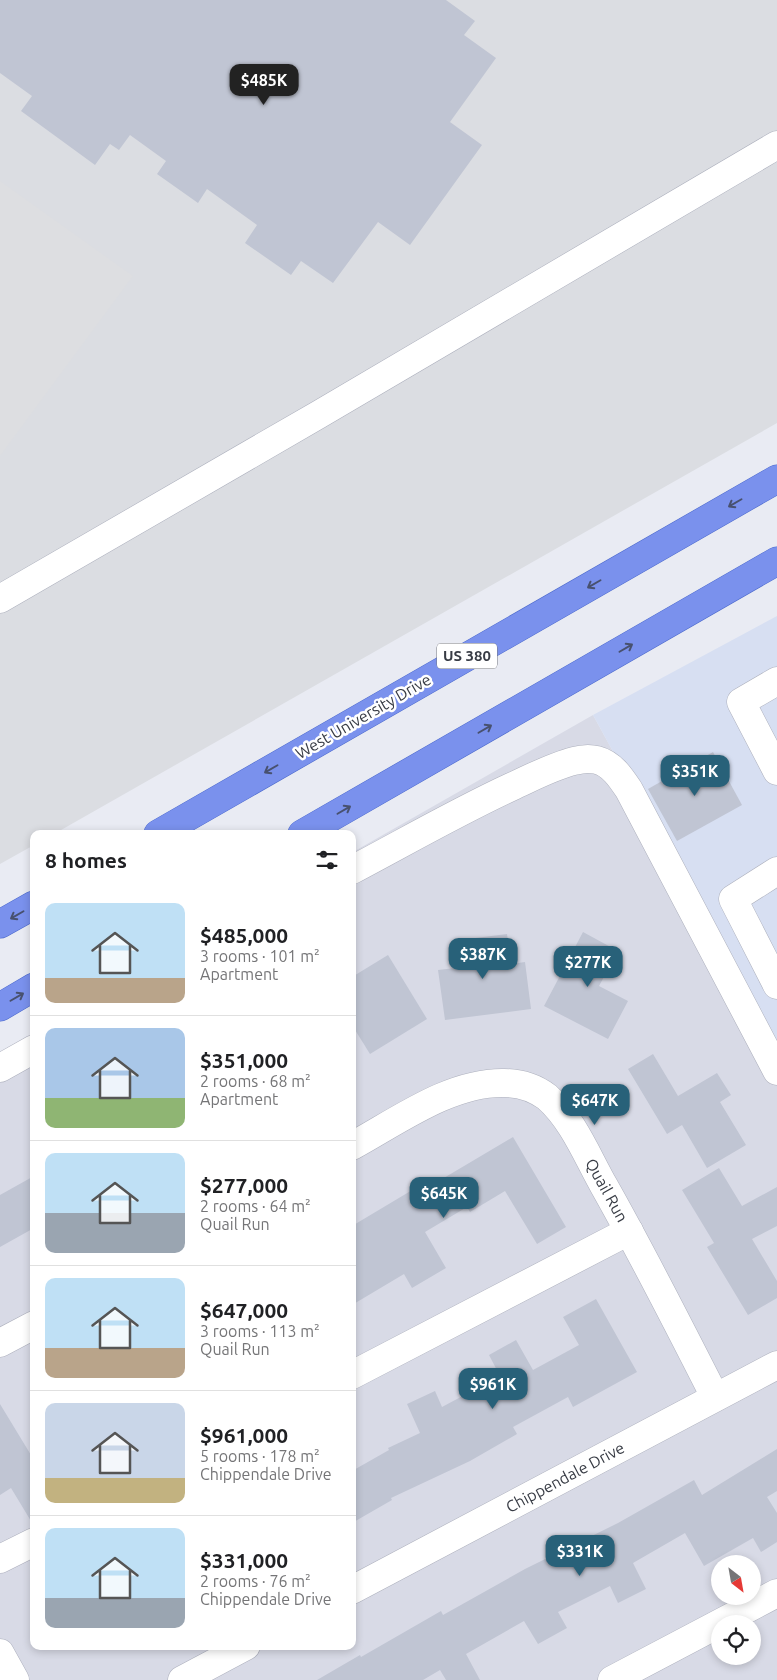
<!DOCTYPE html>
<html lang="en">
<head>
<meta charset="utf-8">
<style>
	:root { --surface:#fff; --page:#f6f6f6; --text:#202124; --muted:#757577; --line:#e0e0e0; --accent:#286179 }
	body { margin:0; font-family:Ubuntu,sans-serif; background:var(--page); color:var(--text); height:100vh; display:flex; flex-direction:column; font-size:19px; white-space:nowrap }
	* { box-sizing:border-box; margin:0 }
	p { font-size:16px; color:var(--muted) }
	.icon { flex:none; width:28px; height:28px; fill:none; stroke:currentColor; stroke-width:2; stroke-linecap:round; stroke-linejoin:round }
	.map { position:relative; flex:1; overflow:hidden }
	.side { position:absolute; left:30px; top:830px; width:326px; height:820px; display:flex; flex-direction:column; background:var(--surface); border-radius:10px; box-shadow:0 2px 8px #0003 }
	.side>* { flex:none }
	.needle { width:32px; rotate:149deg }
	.controls { position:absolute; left:711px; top:1555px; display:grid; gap:10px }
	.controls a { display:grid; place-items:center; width:50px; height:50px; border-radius:50%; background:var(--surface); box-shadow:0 2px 8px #0003; font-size:25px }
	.price { position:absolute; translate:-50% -42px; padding:0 11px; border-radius:10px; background:var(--accent); color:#fff; font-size:16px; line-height:32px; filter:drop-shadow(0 1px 2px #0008) }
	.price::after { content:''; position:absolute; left:50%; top:30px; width:15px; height:11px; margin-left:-8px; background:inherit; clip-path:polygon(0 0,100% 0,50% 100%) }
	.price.current { background:#222; color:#fff }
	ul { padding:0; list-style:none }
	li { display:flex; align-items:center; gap:15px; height:125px; padding:0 15px }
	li+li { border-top:1px solid var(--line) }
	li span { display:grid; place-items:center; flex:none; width:140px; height:100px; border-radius:10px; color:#555 }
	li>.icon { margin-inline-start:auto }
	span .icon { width:60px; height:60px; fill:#fffc; stroke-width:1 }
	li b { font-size:21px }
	h2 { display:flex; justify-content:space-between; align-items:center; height:60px; padding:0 15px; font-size:21px }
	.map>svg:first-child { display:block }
	.residential { fill:#d8dae6; fill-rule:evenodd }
	.commercial { fill:#d7dff2 }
	.industrial { fill:#dbdde2 }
	.parking { fill:#dddee1 }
	.building { fill:#c0c5d3 }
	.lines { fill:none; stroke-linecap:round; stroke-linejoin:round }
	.minor-casing { stroke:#adb0bd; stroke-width:29 }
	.highway-casing { stroke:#4b69cb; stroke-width:29 }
	.minor { stroke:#fff; stroke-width:28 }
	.highway { stroke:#7a91ed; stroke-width:28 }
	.oneway { stroke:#48516f }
	.labels { text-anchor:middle; stroke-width:5; stroke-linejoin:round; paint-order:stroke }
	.shield { fill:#fff; stroke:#74767d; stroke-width:1 }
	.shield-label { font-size:15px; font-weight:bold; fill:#383c45 }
	.street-label { font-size:16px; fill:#383c45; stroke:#fff }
</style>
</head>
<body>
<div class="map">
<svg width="777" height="1680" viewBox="0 0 777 1680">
	<rect width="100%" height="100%" fill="#e9ebf3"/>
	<!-- residential -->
	<path class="residential" d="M 593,715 L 685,883 L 691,880 L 777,1041 L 777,1680 L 0,1680 L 0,1053 L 34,1034 L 34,1646 L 352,1646 L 353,852 ZM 720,1564 L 752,1564 L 752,1596 L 720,1596 ZM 720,1624 L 752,1624 L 752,1656 L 720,1656 Z"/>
	<!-- commercial -->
	<path class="commercial" d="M 777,616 L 777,1041 L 691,880 L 685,883 L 593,715 Z"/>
	<!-- industrial -->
	<path class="industrial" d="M 0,0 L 777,0 L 777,423 L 54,834 L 34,834 L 34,845 L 0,864 Z"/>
	<!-- parking -->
	<path class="parking" d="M 0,181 L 133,276 L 0,456 Z"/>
	<!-- building -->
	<g class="building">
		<path d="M 0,0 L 446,0 L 475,21 L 464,35 L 496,58 L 450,122 L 482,145 L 410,245 L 378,222 L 333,283 L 301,261 L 291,275 L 245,243 L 257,225 L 207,189 L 198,203 L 157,174 L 166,161 L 130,135 L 119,150 L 110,144 L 95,165 L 21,111 L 32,96 L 0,73 Z"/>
		<path d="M 713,752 L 742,805 L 677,841 L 648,789 Z"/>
		<path d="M 583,932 L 618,951 L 599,986 L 628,1001 L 608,1039 L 544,1006 Z"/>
		<path d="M 507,934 L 511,964 L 525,962 L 531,1009 L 445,1020 L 438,970 L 455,968 L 452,941 Z"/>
		<path d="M 388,955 L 427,1019 L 370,1054 L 352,1025 L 352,977 Z"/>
		<path d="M 653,1054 L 678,1096 L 717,1073 L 731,1095 L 720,1102 L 746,1145 L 707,1168 L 682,1125 L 667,1134 L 628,1069 Z"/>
		<path d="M 513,1137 L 566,1227 L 537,1244 L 505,1191 L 470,1212 L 467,1207 L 425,1232 L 446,1268 L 412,1288 L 404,1274 L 352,1305 L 352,1226 L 429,1180 L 432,1185 Z"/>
		<path d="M 719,1168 L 742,1206 L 777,1187 L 777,1226 L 752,1239 L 777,1281 L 777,1298 L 748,1315 L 707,1247 L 714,1243 L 682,1190 Z"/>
		<path d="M 34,1176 L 34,1228 L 0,1247 L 0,1195 Z"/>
		<path d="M 596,1299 L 637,1372 L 573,1407 L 568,1397 L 513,1427 L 517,1434 L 470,1461 L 391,1498 L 392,1500 L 352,1523 L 352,1471 L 389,1450 L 388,1448 L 420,1433 L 407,1404 L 435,1391 L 442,1407 L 500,1376 L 489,1355 L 516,1340 L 533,1370 L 579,1345 L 563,1317 Z"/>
		<path d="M 0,1404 L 34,1460 L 34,1526 L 11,1488 L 0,1495 Z"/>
		<path d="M 777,1449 L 777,1491 L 767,1497 L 777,1513 L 777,1542 L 761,1552 L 753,1538 L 704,1566 L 685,1533 L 633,1563 L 646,1589 L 618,1603 L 610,1586 L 558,1612 L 567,1628 L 538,1644 L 524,1621 L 466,1654 L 480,1680 L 446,1680 L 440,1670 L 423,1680 L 317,1680 L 360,1655 L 361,1657 L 441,1611 L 443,1615 L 525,1569 L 618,1523 L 694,1480 L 702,1495 Z"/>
	</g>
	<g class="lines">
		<defs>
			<g id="minor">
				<path d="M 0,599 L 318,415 L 777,145"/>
				<path d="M 777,681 L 741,702 L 777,771"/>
				<path d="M 352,870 C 405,842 457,812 511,787 C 531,778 553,766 574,761 C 581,759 589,758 597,760 C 612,764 621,778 629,790 L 777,1071"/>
				<path d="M 777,871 L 733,899 L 777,985"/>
				<path d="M 0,1068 L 34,1049"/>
				<path d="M 352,1146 C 398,1121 450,1082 504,1083 C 519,1083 535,1088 547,1097 C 573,1120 587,1156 604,1186 C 643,1255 679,1326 715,1397"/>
				<path d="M 0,1343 L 34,1325"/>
				<path d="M 352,1375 L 629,1231"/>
				<path d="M 0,1559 L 34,1542"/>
				<path d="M 352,1590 L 777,1365"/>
				<path d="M 0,1653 L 15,1680"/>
				<path d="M 182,1680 L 246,1646"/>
				<path d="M 612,1680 L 777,1593"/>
			</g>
			<g id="highway">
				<path d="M 158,834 L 777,479"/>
				<path d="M 302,834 L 777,561"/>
				<path d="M 0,924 L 34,905"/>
				<path d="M 0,1007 L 34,987"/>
			</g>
		</defs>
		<!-- minor casing -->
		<use href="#minor" class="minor-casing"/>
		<!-- highway casing -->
		<use href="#highway" class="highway-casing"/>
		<!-- minor -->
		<use href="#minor" class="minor"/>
		<!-- highway -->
		<use href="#highway" class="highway"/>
	</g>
	<!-- one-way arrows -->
	<defs><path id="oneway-shaft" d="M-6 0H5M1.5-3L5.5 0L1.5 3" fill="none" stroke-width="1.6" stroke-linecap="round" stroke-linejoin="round" transform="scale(1.25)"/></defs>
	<g class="oneway">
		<use href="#oneway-shaft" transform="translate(735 503) rotate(150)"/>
		<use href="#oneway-shaft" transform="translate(594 584) rotate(150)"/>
		<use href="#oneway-shaft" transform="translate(626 648) rotate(-30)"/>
		<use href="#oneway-shaft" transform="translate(485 729) rotate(-30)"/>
		<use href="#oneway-shaft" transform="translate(271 769) rotate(150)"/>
		<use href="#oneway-shaft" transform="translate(344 810) rotate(-30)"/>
		<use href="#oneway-shaft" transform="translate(17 915) rotate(150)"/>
		<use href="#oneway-shaft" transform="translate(17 997) rotate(-30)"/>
	</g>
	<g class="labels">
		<!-- shield labels -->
		<rect class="shield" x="437" y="643.5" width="60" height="25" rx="4"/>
		<g class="shield-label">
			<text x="467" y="661">US 380</text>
		</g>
		<!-- street labels -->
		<g class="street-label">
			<text transform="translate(363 716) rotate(-30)" y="6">West University Drive</text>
			<text transform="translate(607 1190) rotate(61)" y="6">Quail Run</text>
			<text transform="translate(565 1477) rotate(-28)" y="6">Chippendale Drive</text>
		</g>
	</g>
</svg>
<div class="controls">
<a><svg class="needle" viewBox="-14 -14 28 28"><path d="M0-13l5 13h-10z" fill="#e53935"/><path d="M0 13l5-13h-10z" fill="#757577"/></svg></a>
<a><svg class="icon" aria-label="locate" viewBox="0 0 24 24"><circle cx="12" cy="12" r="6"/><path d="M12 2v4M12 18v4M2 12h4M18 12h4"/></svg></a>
</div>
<b class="price current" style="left:264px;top:106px">$485K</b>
<b class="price" style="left:695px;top:797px">$351K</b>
<b class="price" style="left:483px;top:980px">$387K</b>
<b class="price" style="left:588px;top:988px">$277K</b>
<b class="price" style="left:595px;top:1126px">$647K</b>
<b class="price" style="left:444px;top:1219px">$645K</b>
<b class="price" style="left:493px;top:1410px">$961K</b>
<b class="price" style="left:580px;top:1577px">$331K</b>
<section class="side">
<h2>8 homes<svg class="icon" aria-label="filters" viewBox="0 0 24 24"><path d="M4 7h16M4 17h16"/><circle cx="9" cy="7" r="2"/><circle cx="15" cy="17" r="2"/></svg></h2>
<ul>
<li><span style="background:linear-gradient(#bfe0f5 75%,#b9a48a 0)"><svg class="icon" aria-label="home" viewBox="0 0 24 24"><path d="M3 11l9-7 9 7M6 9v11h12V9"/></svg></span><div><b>$485,000</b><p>3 rooms · 101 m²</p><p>Apartment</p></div></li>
<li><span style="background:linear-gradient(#a9c7e8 70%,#8fb573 0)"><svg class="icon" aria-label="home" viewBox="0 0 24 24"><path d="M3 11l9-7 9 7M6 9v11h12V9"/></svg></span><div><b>$351,000</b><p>2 rooms · 68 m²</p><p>Apartment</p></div></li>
<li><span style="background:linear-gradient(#bfe0f5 60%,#9aa5b1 0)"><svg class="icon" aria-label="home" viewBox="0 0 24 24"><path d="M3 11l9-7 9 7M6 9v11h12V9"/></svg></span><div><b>$277,000</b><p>2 rooms · 64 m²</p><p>Quail Run</p></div></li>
<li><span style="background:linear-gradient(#bfe0f5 70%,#b9a48a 0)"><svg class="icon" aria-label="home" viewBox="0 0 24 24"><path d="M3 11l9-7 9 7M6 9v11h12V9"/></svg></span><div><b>$647,000</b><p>3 rooms · 113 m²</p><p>Quail Run</p></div></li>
<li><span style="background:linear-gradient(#c9d6e8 75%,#c2b280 0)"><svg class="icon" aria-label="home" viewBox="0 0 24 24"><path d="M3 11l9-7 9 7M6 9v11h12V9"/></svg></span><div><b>$961,000</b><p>5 rooms · 178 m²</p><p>Chippendale Drive</p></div></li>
<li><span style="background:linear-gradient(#bfe0f5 70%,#9aa5b1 0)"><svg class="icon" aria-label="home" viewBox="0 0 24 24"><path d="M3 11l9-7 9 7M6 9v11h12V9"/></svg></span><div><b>$331,000</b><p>2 rooms · 76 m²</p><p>Chippendale Drive</p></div></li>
</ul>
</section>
</div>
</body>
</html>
